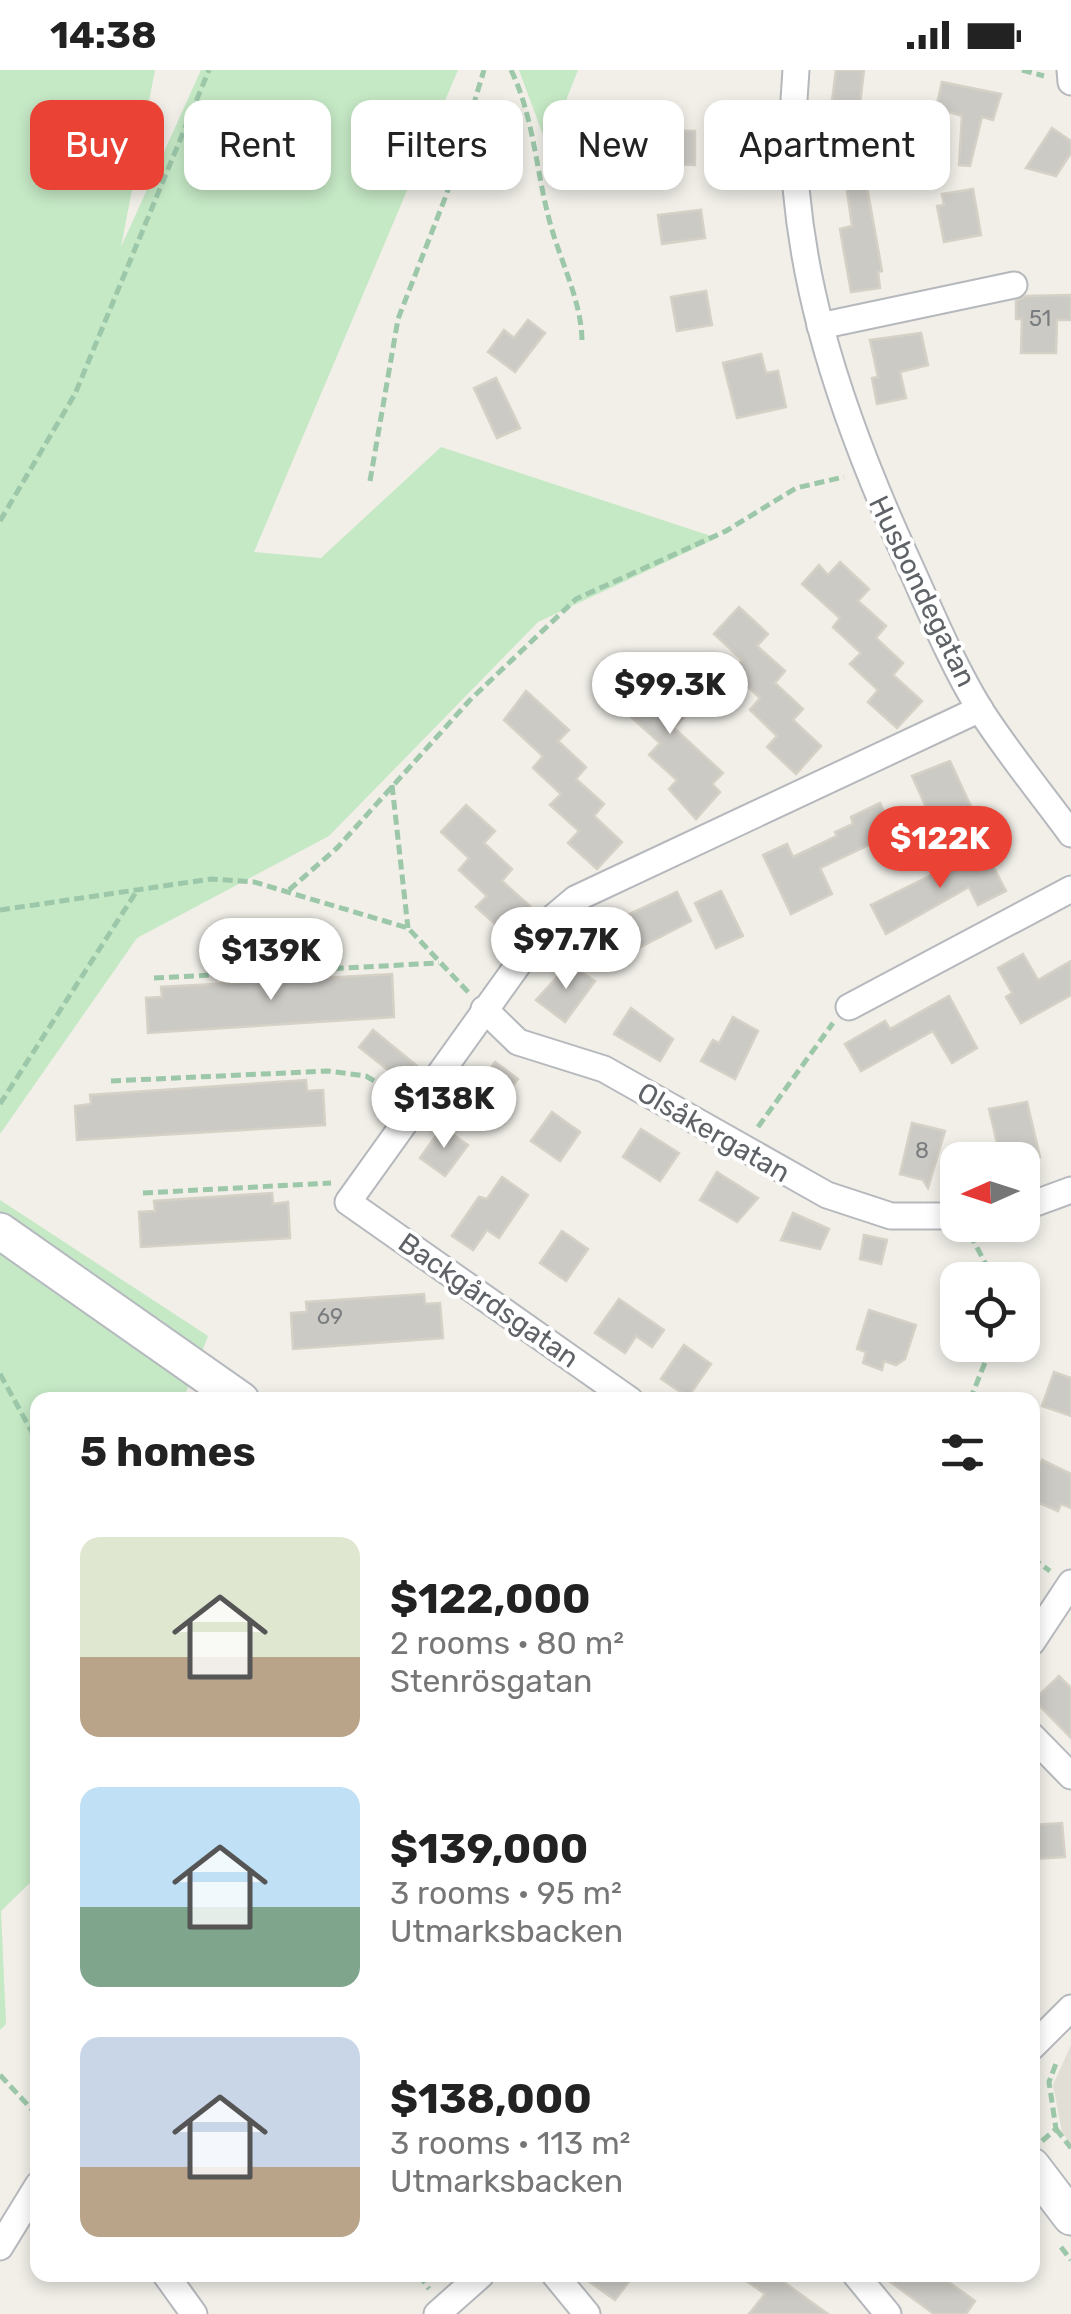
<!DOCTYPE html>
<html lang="en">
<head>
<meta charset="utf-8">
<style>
	:root { --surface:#fff; --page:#f2f2f2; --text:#222; --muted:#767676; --accent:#ea4335 }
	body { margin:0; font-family:Rubik,sans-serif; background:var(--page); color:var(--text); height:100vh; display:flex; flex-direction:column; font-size:38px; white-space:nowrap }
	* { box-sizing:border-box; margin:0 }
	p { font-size:32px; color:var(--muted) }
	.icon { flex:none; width:55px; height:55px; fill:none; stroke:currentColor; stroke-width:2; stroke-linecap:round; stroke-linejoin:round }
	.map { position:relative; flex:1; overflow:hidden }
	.details { position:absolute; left:30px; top:1322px; width:1010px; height:890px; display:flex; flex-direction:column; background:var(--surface); border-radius:20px; box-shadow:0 5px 15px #0003 }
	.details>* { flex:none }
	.top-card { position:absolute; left:30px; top:30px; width:1012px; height:90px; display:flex; gap:20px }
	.needle { width:65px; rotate:267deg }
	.controls { position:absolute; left:940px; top:1072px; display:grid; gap:20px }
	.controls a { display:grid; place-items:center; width:100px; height:100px; border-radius:20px; background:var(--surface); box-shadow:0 5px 15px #0003; font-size:50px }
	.price { position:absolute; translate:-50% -85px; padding:0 22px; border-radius:35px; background:#fff; color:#222; font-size:32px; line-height:65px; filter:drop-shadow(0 2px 5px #0008) }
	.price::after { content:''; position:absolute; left:50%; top:60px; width:30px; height:22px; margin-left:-15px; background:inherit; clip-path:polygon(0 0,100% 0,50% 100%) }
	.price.current { background:var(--accent); color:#fff }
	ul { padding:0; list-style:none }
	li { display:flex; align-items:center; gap:30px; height:250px; padding:0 50px }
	li span { display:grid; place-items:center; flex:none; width:280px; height:200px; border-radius:20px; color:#555 }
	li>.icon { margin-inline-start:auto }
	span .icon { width:120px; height:120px; fill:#fffc; stroke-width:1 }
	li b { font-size:42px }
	h2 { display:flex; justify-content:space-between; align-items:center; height:120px; padding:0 50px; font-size:42px }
	.chip { padding:0 35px; border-radius:20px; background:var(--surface); box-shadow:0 5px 15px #0003; font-size:35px; line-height:90px }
	.chip.current { background:var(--accent); color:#fff }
	.status { display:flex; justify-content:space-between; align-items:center; height:70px; padding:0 50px; background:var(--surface); direction:ltr }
	.status svg { height:28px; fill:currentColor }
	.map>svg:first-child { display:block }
	.education { fill:#e1ded6 }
	.green { fill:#c5e8c5 }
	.building { fill:#cccac5; stroke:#d6d1c6; stroke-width:2.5 }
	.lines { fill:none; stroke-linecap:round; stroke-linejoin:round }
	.street-casing { stroke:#b5b8bc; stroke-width:29 }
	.secondary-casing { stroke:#b6babf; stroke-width:39 }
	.path { stroke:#9cc7a9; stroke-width:5; stroke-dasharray:10 5; stroke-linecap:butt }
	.street { stroke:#fff; stroke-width:25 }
	.secondary { stroke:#fff; stroke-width:35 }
	.labels { text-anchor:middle; stroke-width:8; stroke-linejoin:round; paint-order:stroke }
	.number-label { font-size:22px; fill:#7a7d7f }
	.street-label { font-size:28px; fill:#5f6368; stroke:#fff }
</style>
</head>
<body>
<div class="status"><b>14:38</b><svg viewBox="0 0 49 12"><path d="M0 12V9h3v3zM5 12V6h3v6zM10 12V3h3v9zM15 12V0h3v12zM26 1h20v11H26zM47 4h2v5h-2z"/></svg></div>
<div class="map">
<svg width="1071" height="2244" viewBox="0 0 1071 2244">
	<rect width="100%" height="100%" fill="#f1efe8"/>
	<!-- education -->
	<path class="education" d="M 1071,1975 L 1071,2075 L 1062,2062 L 1053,2015 Z"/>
	<!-- green -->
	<g class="green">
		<path d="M 0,0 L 155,0 L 121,177 L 201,0 L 458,0 L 254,482 L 321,488 L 441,377 L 717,468 L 538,552 L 329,766 L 137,868 L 0,1064 Z"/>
		<path d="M 519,0 L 578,0 L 567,28 L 557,103 Z"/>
		<path d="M 0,1130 L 208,1266 L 183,1330 L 38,1330 L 37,1806 L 1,1841 L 6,1954 L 0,1960 Z"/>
	</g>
	<!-- building -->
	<g class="building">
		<path d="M 836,0 L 864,0 L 860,34 L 832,31 Z"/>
		<path d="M 942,12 L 1001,24 L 993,50 L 982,47 L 970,96 L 959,95 L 962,46 L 936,38 Z"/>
		<path d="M 1052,58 L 1071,71 L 1071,83 L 1056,106 L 1026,98 Z"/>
		<path d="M 652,60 L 695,61 L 695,95 L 652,94 Z"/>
		<path d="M 836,70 L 868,71 L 867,117 L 882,201 L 878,202 L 880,218 L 851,222 L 840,159 L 852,156 L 846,114 L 836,114 Z"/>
		<path d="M 973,119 L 981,165 L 944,172 L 937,136 L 944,135 L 942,124 Z"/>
		<path d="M 701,140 L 705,168 L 662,174 L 658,145 Z"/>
		<path d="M 706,221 L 712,255 L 677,261 L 671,227 Z"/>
		<path d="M 1071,225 L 1071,250 L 1057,250 L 1056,283 L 1021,283 L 1022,249 L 1016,249 L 1016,231 L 1026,226 Z"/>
		<path d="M 528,250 L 545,263 L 515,302 L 488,282 L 504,260 L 514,268 Z"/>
		<path d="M 921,263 L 928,295 L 900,302 L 906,328 L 877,334 L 872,308 L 878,307 L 870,270 Z"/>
		<path d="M 761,284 L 766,303 L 778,301 L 786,337 L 737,348 L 723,293 Z"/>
		<path d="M 496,308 L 520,358 L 497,368 L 474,318 Z"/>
		<path d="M 840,492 L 869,519 L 858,531 L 886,556 L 876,568 L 903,593 L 893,605 L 922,631 L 897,658 L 868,632 L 878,620 L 850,594 L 861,583 L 833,557 L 840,548 L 802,514 L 819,495 L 828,505 Z"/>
		<path d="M 739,537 L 768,564 L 757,576 L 785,601 L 775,613 L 803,639 L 793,650 L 821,676 L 796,704 L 767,677 L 777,666 L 750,640 L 760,628 L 732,602 L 742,590 L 714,564 Z"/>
		<path d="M 638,583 L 667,609 L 657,621 L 685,646 L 674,658 L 723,703 L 712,714 L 720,722 L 696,749 L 669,719 L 677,710 L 649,685 L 660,673 L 631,647 L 642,636 L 614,610 Z"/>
		<path d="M 526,621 L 569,660 L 558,671 L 586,697 L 576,709 L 604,734 L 594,746 L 622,772 L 597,799 L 568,773 L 579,761 L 550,735 L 561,724 L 533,698 L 543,686 L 504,650 Z"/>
		<path d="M 950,691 L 972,739 L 935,757 L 912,706 Z"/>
		<path d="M 880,733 L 894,763 L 820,798 L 832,824 L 791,844 L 763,785 L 787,774 L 793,787 L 837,766 L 835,762 L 853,754 L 851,747 Z"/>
		<path d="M 466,735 L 495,761 L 484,773 L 512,799 L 502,811 L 530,836 L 506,864 L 476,837 L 487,826 L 459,800 L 469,788 L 441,762 Z"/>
		<path d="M 984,779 L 1006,821 L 978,835 L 969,817 L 886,864 L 871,835 Z"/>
		<path d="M 721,821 L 743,866 L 716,878 L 695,833 Z"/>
		<path d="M 677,822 L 691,851 L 627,884 L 612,852 Z"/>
		<path d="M 1023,884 L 1038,910 L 1071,891 L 1071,925 L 1021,953 L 1006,927 L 1012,923 L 998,898 Z"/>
		<path d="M 569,894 L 595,911 L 565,952 L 536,930 Z"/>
		<path d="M 392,904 L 394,947 L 148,963 L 146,928 L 162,927 L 161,917 Z"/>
		<path d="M 949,926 L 977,978 L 952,993 L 933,961 L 861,1001 L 845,974 L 885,951 L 890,959 Z"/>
		<path d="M 631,938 L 673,969 L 660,991 L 614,964 Z"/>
		<path d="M 733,947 L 758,961 L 735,1009 L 701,991 L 713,970 L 719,973 Z"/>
		<path d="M 373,960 L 422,1000 L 408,1016 L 359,977 Z"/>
		<path d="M 495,992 L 518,1009 L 493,1042 L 470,1025 Z"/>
		<path d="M 306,1010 L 307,1021 L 323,1020 L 325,1055 L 77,1070 L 75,1036 L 91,1034 L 90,1025 Z"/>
		<path d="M 1027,1032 L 1040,1087 L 1001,1090 L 989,1039 Z"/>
		<path d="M 552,1042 L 580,1062 L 560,1091 L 531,1071 Z"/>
		<path d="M 912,1053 L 945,1061 L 928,1118 L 923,1110 L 900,1104 Z"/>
		<path d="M 442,1057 L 468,1075 L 445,1106 L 420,1088 Z"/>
		<path d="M 641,1059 L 679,1083 L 660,1111 L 623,1087 Z"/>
		<path d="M 717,1102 L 758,1128 L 737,1152 L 700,1130 Z"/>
		<path d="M 502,1107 L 528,1125 L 499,1168 L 487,1160 L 473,1180 L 452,1166 L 479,1127 L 487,1129 Z"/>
		<path d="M 272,1123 L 273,1134 L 288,1132 L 290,1168 L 141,1177 L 139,1142 L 155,1141 L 154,1131 Z"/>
		<path d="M 793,1143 L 829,1159 L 820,1179 L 781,1170 Z"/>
		<path d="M 562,1161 L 588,1179 L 566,1211 L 540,1193 Z"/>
		<path d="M 864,1165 L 887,1170 L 881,1194 L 860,1189 Z"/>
		<path d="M 424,1224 L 425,1234 L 440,1233 L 443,1268 L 293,1279 L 291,1243 L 307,1242 L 306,1232 Z"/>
		<path d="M 619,1229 L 664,1260 L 652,1277 L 636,1266 L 625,1283 L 595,1263 Z"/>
		<path d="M 869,1240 L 916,1255 L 905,1289 L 896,1295 L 884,1291 L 882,1300 L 863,1293 L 866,1282 L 857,1279 Z"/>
		<path d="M 684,1275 L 711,1294 L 688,1327 L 661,1309 Z"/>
		<path d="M 1054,1302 L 1071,1308 L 1071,1346 L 1042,1336 Z"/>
		<path d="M 1042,1390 L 1071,1404 L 1071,1438 L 1061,1434 L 1058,1441 L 1032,1430 L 1032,1411 Z"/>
		<path d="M 1059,1606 L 1071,1618 L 1071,1668 L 1034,1630 Z"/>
		<path d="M 1062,1753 L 1065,1787 L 1032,1789 L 1032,1755 Z"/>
		<path d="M 580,2205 L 634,2205 L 615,2230 Z"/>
		<path d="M 738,2205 L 774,2205 L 828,2244 L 749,2244 L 765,2224 Z"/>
		<path d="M 881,2205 L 939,2205 L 975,2231 L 966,2244 L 934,2244 Z"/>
	</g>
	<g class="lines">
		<defs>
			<g id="street">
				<path d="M 796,0 C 780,177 840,346 914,505 C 934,550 955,599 981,641 C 1008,683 1041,723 1071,764"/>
				<path d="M 1070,0 L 1071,12"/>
				<path d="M 820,256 L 1014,215"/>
				<path d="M 849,937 L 1071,819"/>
				<path d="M 484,939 L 518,972 L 604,999 L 827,1125 L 891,1146 L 958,1146"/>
				<path d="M 1022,1138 L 1071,1120"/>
				<path d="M 630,1330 L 348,1132 L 550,850 L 575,829 L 980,639"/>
				<path d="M 1032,1572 L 1071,1513"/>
				<path d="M 1032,1666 L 1071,1706"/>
				<path d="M 1032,1977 L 1071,1938"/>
				<path d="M 0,2177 L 38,2115"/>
				<path d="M 166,2205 L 194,2244"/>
				<path d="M 555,2205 L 587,2244"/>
				<path d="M 856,2205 L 888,2244"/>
				<path d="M 437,2244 L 481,2205"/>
			</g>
			<g id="secondary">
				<path d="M 0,1161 L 241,1330"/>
				<path d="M 1032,2096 L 1071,2147"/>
			</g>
		</defs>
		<!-- street casing -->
		<use href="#street" class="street-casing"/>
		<!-- secondary casing -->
		<use href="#secondary" class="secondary-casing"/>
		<!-- path -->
		<g class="path">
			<path d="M 511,0 C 533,45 536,98 548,145 C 558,188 583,231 582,275"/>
			<path d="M 1022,0 L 1044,6"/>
			<path d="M 370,411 L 398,249 L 447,123 L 484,0"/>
			<path d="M 0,451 L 75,324 L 209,0"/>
			<path d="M 392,715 L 408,858"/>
			<path d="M 289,820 L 337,778 L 470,630 L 576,529 L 726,461 L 796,418 L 844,407"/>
			<path d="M 0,840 L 211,809 L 254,812 L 408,858 L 469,923"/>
			<path d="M 154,908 L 439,893"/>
			<path d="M 111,1011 L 328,1001 L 366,1006 L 396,1024"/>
			<path d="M 0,1034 L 138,819"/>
			<path d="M 758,1057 L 833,953"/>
			<path d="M 143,1123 L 331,1113"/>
			<path d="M 970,1164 L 994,1210"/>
			<path d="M 0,1304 L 38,1373"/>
			<path d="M 970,1330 L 992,1275"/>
			<path d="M 1032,1488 L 1050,1501"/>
			<path d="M 0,2005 L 38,2046"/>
			<path d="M 1056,2059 L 1071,2078"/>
			<path d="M 1042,2071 L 1056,2059 L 1049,2012 L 1057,1991"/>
			<path d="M 1061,2177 L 1071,2190"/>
			<path d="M 419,2205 L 429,2219"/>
		</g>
		<!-- street -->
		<use href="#street" class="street"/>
		<!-- secondary -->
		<use href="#secondary" class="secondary"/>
	</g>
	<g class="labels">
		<!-- number labels -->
		<g class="number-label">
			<text x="1040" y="256">51</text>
			<text x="922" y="1088">8</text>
			<text x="330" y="1254">69</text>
		</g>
		<!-- street labels -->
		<g class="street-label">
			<text transform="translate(923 521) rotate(64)" y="10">Husbondegatan</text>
			<text transform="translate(714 1062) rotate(30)" y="10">Olsåkergatan</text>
			<text transform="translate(489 1230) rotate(35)" y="10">Backgårdsgatan</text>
		</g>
	</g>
</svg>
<div class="controls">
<a><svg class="needle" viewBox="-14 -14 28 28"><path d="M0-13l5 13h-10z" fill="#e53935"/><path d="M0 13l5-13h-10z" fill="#767676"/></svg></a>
<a><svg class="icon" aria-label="locate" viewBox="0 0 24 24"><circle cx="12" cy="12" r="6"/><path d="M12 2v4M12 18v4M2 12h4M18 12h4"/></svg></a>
</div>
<b class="price" style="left:670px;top:667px">$99.3K</b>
<b class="price current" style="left:940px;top:821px">$122K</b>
<b class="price" style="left:566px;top:922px">$97.7K</b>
<b class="price" style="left:271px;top:933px">$139K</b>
<b class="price" style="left:444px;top:1081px">$138K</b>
<div class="top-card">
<a class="chip current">Buy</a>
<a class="chip">Rent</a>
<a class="chip">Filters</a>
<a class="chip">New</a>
<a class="chip">Apartment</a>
</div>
<section class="details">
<h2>5 homes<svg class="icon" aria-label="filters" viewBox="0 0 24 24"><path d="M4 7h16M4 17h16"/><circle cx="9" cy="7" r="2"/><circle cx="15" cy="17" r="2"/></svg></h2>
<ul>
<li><span style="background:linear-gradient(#dfe7d0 60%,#b9a48a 0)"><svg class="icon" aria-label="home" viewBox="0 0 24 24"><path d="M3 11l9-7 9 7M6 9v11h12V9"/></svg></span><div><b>$122,000</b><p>2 rooms · 80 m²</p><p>Stenrösgatan</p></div></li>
<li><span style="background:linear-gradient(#bfe0f5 60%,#7fa58c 0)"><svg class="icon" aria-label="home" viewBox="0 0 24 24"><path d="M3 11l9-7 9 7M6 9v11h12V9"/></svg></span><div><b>$139,000</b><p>3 rooms · 95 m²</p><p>Utmarksbacken</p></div></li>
<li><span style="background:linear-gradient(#c9d6e8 65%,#b9a48a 0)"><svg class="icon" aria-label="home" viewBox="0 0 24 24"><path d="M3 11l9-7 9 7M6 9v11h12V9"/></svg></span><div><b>$138,000</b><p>3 rooms · 113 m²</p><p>Utmarksbacken</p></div></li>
</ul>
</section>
</div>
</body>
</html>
